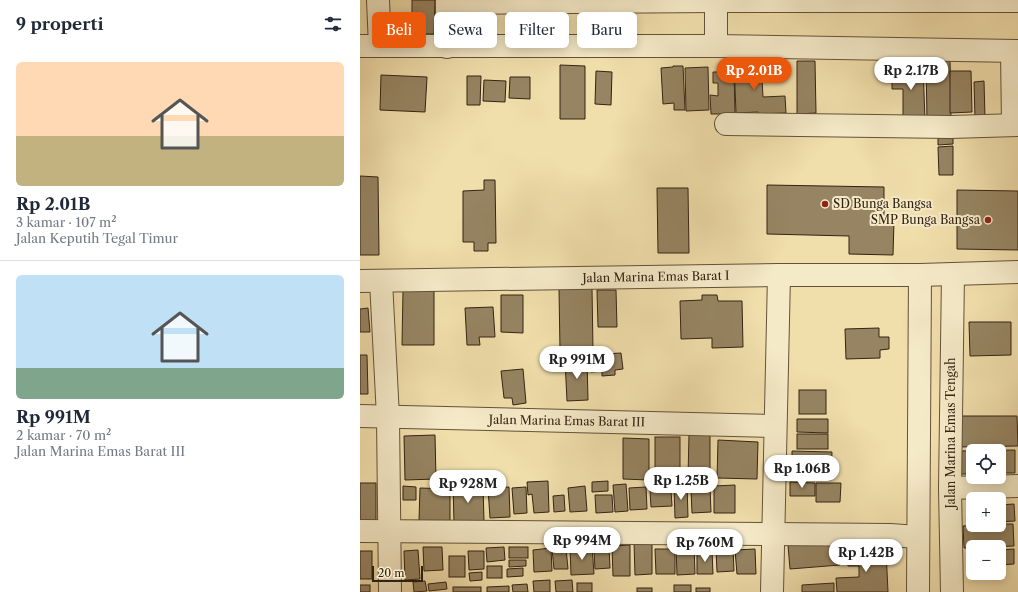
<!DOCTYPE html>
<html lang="id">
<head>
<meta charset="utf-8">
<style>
	:root { --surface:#fff; --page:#f6f6f7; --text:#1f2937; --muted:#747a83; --line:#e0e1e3; --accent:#ea580c }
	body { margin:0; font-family:"Libre Caslon Text",serif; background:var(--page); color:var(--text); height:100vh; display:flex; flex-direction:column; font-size:15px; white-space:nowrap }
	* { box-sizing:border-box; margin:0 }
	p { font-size:13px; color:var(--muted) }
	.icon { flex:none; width:22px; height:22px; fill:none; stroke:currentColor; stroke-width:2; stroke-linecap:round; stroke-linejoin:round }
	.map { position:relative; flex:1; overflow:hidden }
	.panel { display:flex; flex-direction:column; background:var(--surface); width:360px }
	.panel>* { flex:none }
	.hud { position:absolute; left:12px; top:12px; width:380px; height:36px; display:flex; gap:8px }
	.controls { position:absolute; left:606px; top:444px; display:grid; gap:8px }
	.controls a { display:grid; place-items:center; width:40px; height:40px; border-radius:6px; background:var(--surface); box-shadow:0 2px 10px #0003; font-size:20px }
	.scale { position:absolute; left:12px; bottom:10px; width:51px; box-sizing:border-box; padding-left:4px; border:2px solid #342313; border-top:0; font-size:11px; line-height:14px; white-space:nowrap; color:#342313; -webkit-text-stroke:3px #f5eac8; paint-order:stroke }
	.price { position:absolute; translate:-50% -34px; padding:0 9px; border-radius:14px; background:#fff; color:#222; font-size:13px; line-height:26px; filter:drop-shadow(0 1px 2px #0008) }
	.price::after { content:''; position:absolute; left:50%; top:24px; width:12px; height:9px; margin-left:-6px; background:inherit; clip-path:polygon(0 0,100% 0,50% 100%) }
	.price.selected { background:var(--accent); color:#fff }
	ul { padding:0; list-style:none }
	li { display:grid; align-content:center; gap:8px; height:212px; padding:0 16px }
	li+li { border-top:1px solid var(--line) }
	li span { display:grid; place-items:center; height:124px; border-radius:6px; color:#555 }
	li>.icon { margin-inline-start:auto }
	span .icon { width:72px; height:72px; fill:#fffc; stroke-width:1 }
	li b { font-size:17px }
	h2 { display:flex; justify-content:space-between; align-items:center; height:48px; padding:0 16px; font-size:17px }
	.chip { padding:0 14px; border-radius:6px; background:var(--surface); box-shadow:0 2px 10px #0003; font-size:14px; line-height:36px }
	.chip.selected { background:var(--accent); color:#fff }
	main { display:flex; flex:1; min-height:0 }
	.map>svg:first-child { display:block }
	.building { fill:#968462; stroke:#342313 }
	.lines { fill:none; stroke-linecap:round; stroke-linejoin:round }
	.minor-casing { stroke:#635239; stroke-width:24 }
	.minor { stroke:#f5eac8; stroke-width:22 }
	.poi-dot { fill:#8f2418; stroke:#f5eac8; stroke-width:1.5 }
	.labels { text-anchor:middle; stroke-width:4; stroke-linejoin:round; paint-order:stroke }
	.poi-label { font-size:12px; fill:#342313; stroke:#f5eac8; text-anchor:start }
	.street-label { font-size:12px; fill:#342313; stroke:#f5eac8 }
</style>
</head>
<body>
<main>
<section class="panel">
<h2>9 properti<svg class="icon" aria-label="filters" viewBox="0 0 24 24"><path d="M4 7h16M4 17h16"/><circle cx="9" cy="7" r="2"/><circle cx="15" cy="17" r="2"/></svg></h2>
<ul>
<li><span style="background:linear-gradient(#ffd9b3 60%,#c2b280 0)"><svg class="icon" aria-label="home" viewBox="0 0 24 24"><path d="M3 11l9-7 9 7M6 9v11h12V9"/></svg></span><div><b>Rp 2.01B</b><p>3 kamar · 107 m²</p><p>Jalan Keputih Tegal Timur</p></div></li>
<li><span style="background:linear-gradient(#bfe0f5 75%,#7fa58c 0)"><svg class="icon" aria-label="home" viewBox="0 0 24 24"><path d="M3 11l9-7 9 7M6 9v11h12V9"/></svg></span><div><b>Rp 991M</b><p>2 kamar · 70 m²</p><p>Jalan Marina Emas Barat III</p></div></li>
</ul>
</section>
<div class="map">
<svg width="658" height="592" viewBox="0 0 658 592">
	<rect width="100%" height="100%" fill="#f0deab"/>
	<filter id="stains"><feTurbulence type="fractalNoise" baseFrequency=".005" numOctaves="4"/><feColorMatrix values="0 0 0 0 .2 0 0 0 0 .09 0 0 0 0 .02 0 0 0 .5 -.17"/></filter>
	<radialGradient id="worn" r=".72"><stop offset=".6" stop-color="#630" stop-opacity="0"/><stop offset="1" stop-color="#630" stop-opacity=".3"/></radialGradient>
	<!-- building -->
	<g class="building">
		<path d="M 52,0 L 75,0 L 74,34 L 52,34 Z"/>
		<path d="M 566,59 L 590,59 L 591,120 L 567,120 Z"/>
		<path d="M 401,61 L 403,97 L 425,96 L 426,113 L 398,114 L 398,112 L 376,113 L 374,62 Z"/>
		<path d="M 437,61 L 455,61 L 456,113 L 437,114 Z"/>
		<path d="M 200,65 L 225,66 L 225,119 L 200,119 Z"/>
		<path d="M 313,66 L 323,66 L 325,110 L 314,110 L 314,103 L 303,104 L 301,68 L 313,67 Z"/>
		<path d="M 563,66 L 565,120 L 543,120 L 543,89 L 532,89 L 532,67 Z"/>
		<path d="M 348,67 L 349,110 L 326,111 L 325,68 Z"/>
		<path d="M 236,71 L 252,72 L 251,105 L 235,104 Z"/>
		<path d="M 590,71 L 611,71 L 612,112 L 590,113 Z"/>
		<path d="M 353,72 L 374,72 L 375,114 L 351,114 L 350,95 L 358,96 L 358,83 L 353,83 Z"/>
		<path d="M 21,75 L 67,77 L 65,112 L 20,110 Z"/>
		<path d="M 107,76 L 121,76 L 120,105 L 107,105 Z"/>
		<path d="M 150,77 L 170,77 L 170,99 L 149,98 Z"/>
		<path d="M 124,80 L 146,81 L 145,102 L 123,101 Z"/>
		<path d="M 624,81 L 625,118 L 615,118 L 614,82 Z"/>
		<path d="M 578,131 L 593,131 L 593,144 L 578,145 Z"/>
		<path d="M 593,146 L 593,175 L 579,175 L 578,147 Z"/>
		<path d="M 0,176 L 18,177 L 19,255 L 0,255 Z"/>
		<path d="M 124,180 L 135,180 L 136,243 L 128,243 L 128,251 L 114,251 L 114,242 L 103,242 L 103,191 L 124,190 Z"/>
		<path d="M 407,185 L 524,187 L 524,220 L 534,221 L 533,255 L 489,254 L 489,236 L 407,234 Z"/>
		<path d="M 297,188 L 328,188 L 329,253 L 298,253 Z"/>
		<path d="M 597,190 L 658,191 L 658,250 L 597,249 Z"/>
		<path d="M 232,288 L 233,350 L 200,350 L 199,289 Z"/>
		<path d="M 43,290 L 74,291 L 74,345 L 42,345 Z"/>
		<path d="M 237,290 L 256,290 L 257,327 L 238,327 Z"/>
		<path d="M 141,295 L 163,295 L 163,333 L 141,332 Z"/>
		<path d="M 342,295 L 357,295 L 358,301 L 382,301 L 383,347 L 352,348 L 352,338 L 321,339 L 320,301 L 342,300 Z"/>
		<path d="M 133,307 L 135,337 L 119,337 L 120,345 L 107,345 L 105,308 Z"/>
		<path d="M 8,308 L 10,332 L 0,332 L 0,309 Z"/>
		<path d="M 609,322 L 651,322 L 651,355 L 610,356 Z"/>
		<path d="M 519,328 L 519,337 L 529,337 L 529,349 L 520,350 L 520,358 L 486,359 L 485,329 Z"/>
		<path d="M 261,353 L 263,369 L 255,370 L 255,375 L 242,376 L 242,371 L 231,372 L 229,355 Z"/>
		<path d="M 0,355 L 7,355 L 8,394 L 0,394 Z"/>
		<path d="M 227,359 L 228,400 L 207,401 L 205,360 Z"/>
		<path d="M 163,369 L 166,403 L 153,405 L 152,398 L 144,398 L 141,371 Z"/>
		<rect x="439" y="390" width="27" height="24"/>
		<path d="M 597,416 L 657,416 L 658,446 L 598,447 Z"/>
		<path d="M 437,419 L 468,419 L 468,433 L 437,432 Z"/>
		<path d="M 329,434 L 350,435 L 350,478 L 328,477 Z"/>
		<rect x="437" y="434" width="31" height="15"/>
		<path d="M 75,435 L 76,479 L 45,480 L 44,436 Z"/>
		<rect x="295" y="437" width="25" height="40"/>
		<path d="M 263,438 L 289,439 L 289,480 L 263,479 Z"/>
		<path d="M 358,440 L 398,442 L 397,479 L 357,478 Z"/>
		<path d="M 655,450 L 655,473 L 639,473 L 639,451 L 613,451 L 613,474 L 600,474 L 600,451 Z"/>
		<path d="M 432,451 L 472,452 L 471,480 L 432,479 Z"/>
		<path d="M 188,481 L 189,512 L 174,513 L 172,494 L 168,495 L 167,482 Z"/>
		<path d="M 248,481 L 248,491 L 232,492 L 232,482 Z"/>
		<path d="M 430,482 L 455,483 L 455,496 L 430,496 Z"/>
		<rect x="0" y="483" width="16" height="39"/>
		<path d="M 456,483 L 481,483 L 480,502 L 456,502 Z"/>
		<path d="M 266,484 L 268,511 L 255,512 L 253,485 Z"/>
		<path d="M 327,484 L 328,517 L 315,518 L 314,485 Z"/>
		<path d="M 375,485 L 375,513 L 354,513 L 354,486 Z"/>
		<path d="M 43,486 L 56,487 L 56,500 L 43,500 Z"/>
		<path d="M 93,486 L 123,486 L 124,521 L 94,522 Z"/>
		<path d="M 225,486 L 227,511 L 210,512 L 208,488 Z"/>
		<path d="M 149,487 L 150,517 L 130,518 L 128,488 Z"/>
		<path d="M 166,487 L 167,513 L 154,514 L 152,488 Z"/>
		<path d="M 286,487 L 287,509 L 270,510 L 269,488 Z"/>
		<path d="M 350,487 L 351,512 L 332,513 L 331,489 Z"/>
		<path d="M 60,488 L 90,489 L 90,522 L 59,521 Z"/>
		<path d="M 311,490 L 312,506 L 291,507 L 290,491 Z"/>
		<path d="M 204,495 L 205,511 L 194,512 L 193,496 Z"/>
		<path d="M 235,495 L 252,495 L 253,512 L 236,513 Z"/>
		<path d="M 654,504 L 655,521 L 639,522 L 639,505 Z"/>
		<path d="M 639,524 L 653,524 L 654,546 L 604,548 L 603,526 Z"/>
		<path d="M 274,542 L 292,542 L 292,574 L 275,575 Z"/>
		<path d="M 478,542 L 480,565 L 430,569 L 428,545 Z"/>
		<path d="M 270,545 L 270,576 L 253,576 L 252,546 Z"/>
		<path d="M 334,545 L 335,574 L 317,575 L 316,546 Z"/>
		<path d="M 232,546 L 234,574 L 211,575 L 210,547 Z"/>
		<path d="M 63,547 L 82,547 L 83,570 L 64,571 Z"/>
		<path d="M 144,547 L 145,560 L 127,562 L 126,548 Z"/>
		<rect x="149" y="547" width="19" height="11"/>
		<path d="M 191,548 L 192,571 L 174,572 L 173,550 Z"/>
		<path d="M 206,548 L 208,569 L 194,569 L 192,549 Z"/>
		<path d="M 373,548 L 374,571 L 357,572 L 356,549 Z"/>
		<path d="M 249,549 L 250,568 L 235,569 L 234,550 Z"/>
		<path d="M 295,549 L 315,549 L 315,574 L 296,574 Z"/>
		<path d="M 395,549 L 396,574 L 377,574 L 375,550 Z"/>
		<path d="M 654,549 L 654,564 L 639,565 L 639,550 Z"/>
		<path d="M 58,550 L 60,579 L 45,580 L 44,551 Z"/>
		<path d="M 526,550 L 528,592 L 477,592 L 476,578 L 499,577 L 499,566 L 488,566 L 487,552 Z"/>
		<rect x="0" y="551" width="12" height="28"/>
		<path d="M 108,551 L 124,551 L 124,569 L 109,570 Z"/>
		<path d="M 337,551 L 352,551 L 353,574 L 337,574 Z"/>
		<rect x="89" y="556" width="16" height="21"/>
		<path d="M 149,560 L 166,560 L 166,566 L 149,567 Z"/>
		<rect x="127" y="566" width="15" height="12"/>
		<path d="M 163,568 L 163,576 L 147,577 L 147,569 Z"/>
		<path d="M 122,572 L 122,580 L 110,581 L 109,573 Z"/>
		<path d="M 190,580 L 190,592 L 174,592 L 173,581 Z"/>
		<path d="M 212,580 L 213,592 L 196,592 L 195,581 Z"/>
		<path d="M 65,581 L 67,591 L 54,592 L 53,582 Z"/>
		<path d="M 86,582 L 87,589 L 69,591 L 68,584 Z"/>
		<rect x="217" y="583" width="15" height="9"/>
		<path d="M 474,583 L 474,592 L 442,592 L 442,585 Z"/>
		<path d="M 167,584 L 168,592 L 153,592 L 152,585 Z"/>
		<rect x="0" y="585" width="10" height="7"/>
		<rect x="314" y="585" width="17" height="7"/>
		<path d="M 149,586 L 149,592 L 127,592 L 127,587 Z"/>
		<rect x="93" y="587" width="28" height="5"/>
		<rect x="277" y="588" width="15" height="4"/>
		<rect x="336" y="588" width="14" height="4"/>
	</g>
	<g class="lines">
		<defs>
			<g id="minor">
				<path d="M 18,0 L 20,46"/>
				<path d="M 356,0 L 356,46"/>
				<path d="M 87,3 L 356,1 L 658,1"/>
				<path d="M 0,46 L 356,46 L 658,51"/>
				<path d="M 87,47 L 87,0"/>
				<path d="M 652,51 L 653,125"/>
				<path d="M 366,124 L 590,127 L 658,125"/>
				<path d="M 0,281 L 419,275 L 560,275 L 658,272"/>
				<path d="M 21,281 L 28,417 L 30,592"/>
				<path d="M 0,416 L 415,426"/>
				<path d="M 590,488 L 658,486"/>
				<path d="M 0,531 L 413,534 L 530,535 L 558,537"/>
				<path d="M 412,592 L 419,275"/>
				<path d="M 558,592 L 560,275"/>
				<path d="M 592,592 L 590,488 L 593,274"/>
			</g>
		</defs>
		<!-- minor casing -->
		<use href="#minor" class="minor-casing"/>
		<!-- minor -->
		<use href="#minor" class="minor"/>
	</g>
	<!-- markers -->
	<g class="poi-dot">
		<circle cx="465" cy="204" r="4"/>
		<circle cx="628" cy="220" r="4"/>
	</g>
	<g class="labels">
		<!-- poi labels -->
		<g class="poi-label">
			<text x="473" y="208">SD Bunga Bangsa</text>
			<text x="620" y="224" text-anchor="end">SMP Bunga Bangsa</text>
		</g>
		<!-- street labels -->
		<g class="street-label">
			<text transform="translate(296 277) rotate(-1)" y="4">Jalan Marina Emas Barat I</text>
			<text transform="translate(207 421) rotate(1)" y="4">Jalan Marina Emas Barat III</text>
			<text transform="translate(591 433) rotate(-90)" y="4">Jalan Marina Emas Tengah</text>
		</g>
	</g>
	<rect width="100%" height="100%" filter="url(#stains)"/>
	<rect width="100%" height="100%" fill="url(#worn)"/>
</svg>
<div class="controls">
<a><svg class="icon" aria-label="locate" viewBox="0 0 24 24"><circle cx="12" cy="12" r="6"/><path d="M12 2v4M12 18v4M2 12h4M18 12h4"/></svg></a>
<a>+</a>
<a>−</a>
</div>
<div class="scale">20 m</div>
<b class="price selected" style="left:394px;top:91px">Rp 2.01B</b>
<b class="price" style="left:551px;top:91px">Rp 2.17B</b>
<b class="price" style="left:217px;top:380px">Rp 991M</b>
<b class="price" style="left:442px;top:489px">Rp 1.06B</b>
<b class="price" style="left:321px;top:501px">Rp 1.25B</b>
<b class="price" style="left:108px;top:504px">Rp 928M</b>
<b class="price" style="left:222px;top:561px">Rp 994M</b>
<b class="price" style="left:345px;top:563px">Rp 760M</b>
<b class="price" style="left:506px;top:573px">Rp 1.42B</b>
<div class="hud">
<a class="chip selected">Beli</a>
<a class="chip">Sewa</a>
<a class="chip">Filter</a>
<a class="chip">Baru</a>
</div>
</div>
</main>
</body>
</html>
